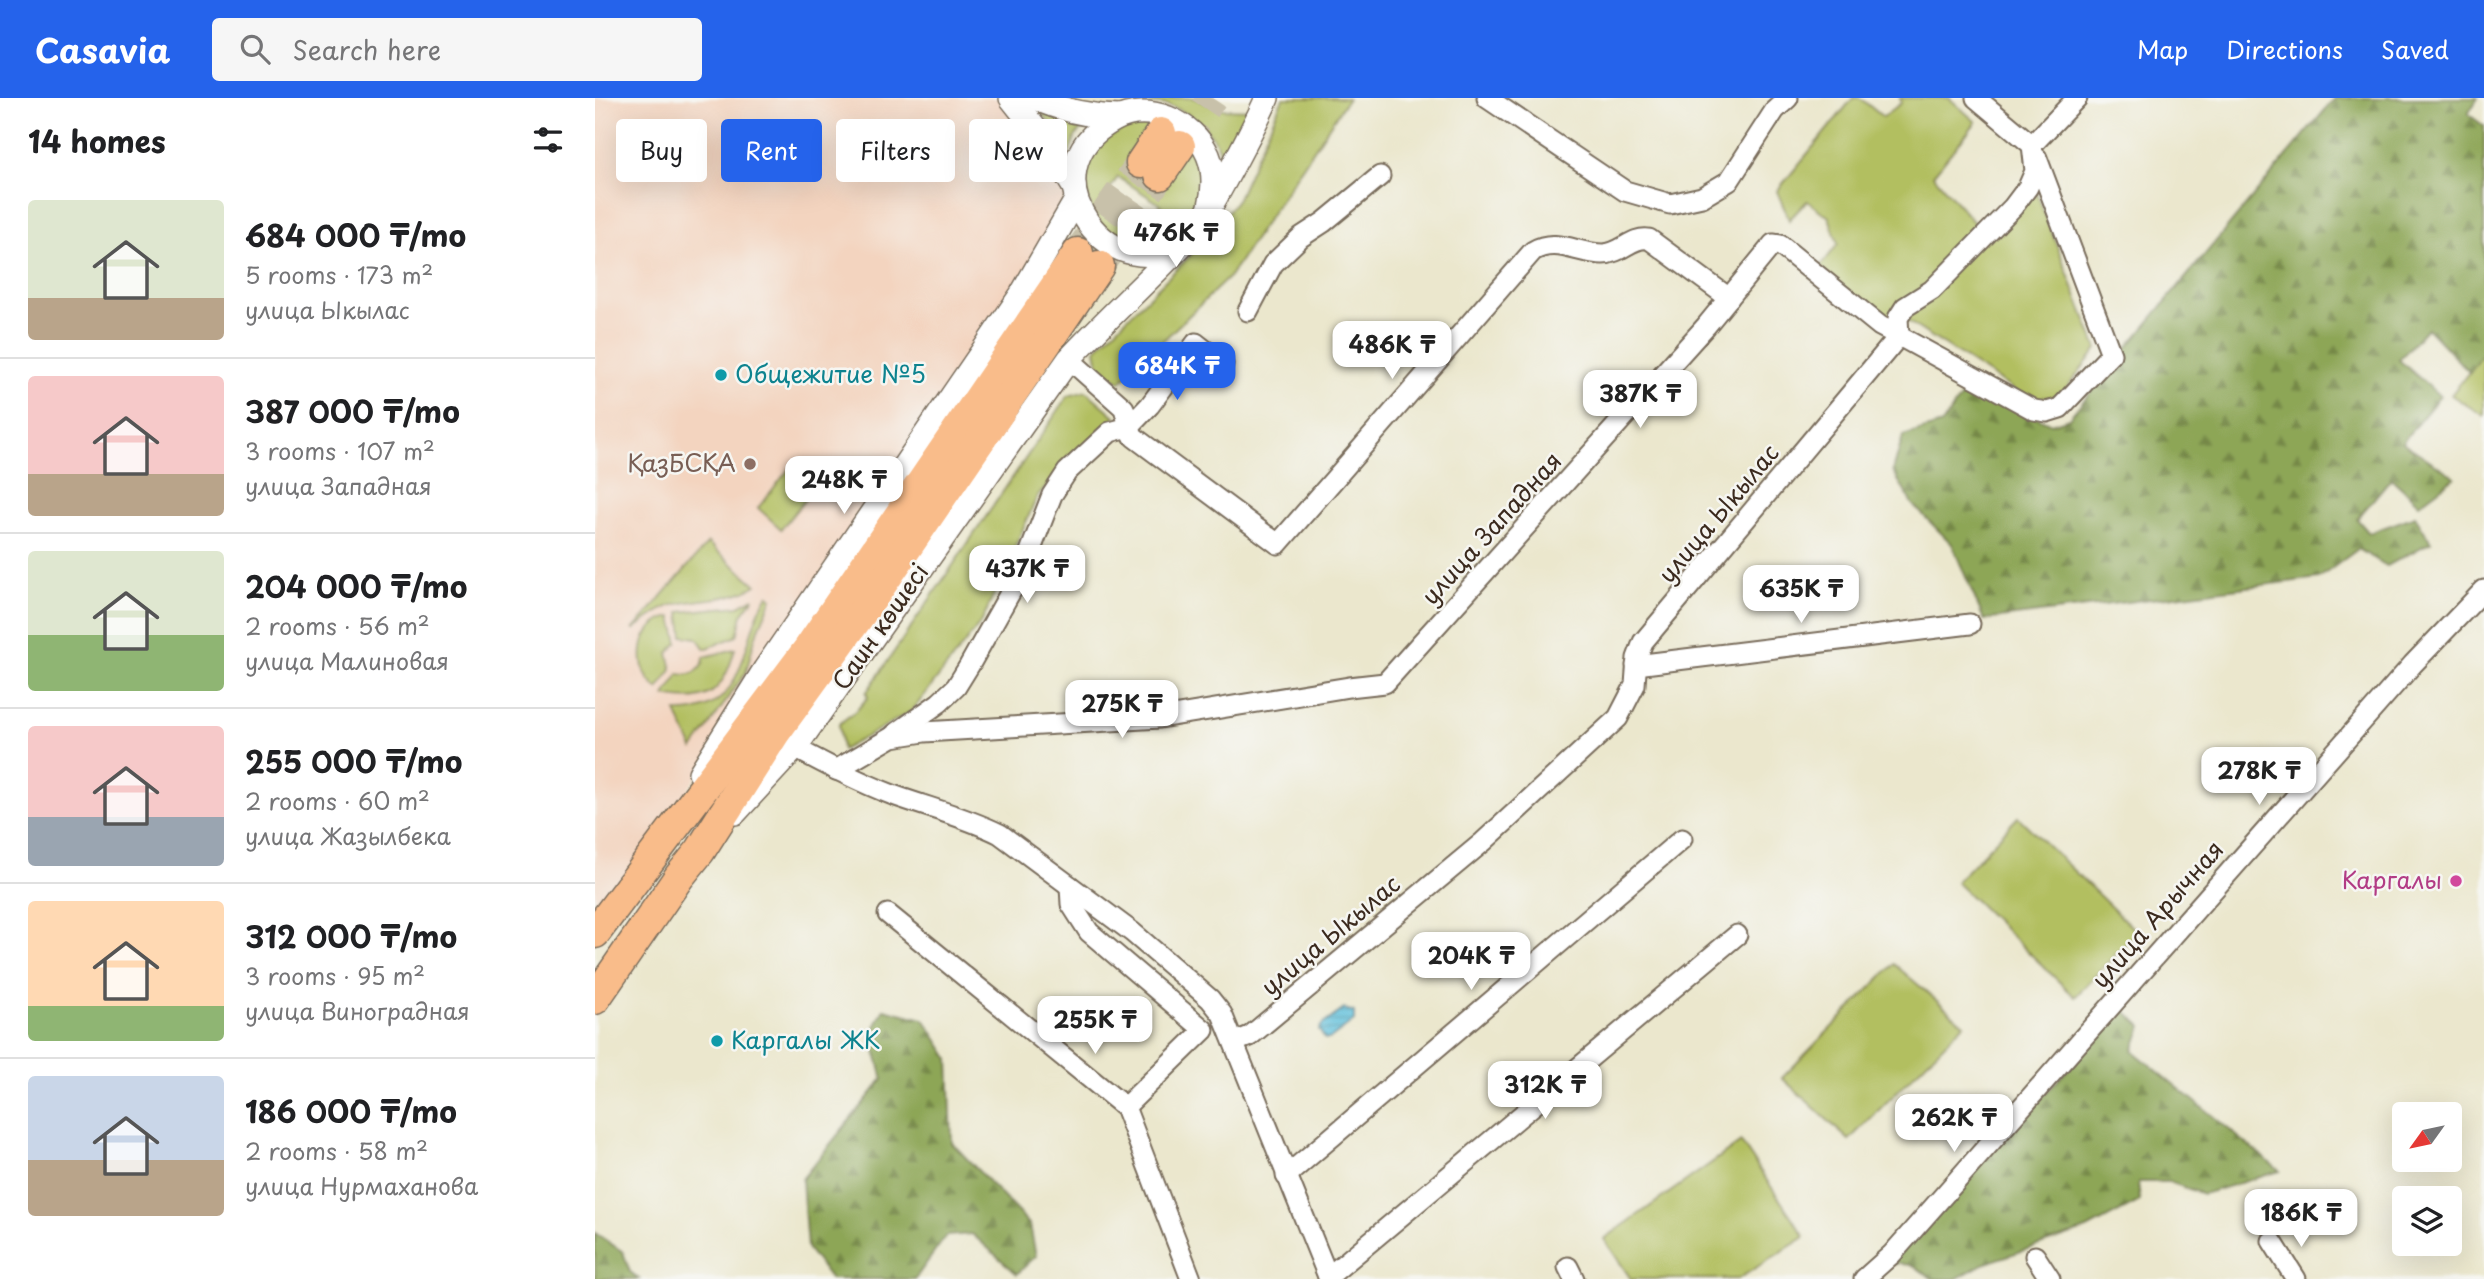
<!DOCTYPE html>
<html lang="en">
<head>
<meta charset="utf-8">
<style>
	:root { --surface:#fff; --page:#f6f6f6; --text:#202124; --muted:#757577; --line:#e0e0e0; --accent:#2563eb }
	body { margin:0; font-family:"Playpen Sans",sans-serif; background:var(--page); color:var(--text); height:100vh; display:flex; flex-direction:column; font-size:26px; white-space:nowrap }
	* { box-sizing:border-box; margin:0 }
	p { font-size:23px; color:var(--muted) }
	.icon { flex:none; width:38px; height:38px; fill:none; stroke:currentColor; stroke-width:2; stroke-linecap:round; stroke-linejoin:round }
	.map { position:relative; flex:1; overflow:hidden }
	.drawer { display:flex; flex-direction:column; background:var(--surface); width:595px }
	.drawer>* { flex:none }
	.banner { position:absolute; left:21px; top:21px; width:665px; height:63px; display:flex; gap:14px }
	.needle { width:46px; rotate:237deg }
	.tools { position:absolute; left:1797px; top:1004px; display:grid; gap:14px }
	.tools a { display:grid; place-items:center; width:70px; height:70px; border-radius:7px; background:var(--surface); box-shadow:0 7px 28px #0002; font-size:35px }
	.price { position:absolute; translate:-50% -60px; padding:0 16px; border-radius:14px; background:#fff; color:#222; font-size:23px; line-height:46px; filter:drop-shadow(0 2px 4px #0008) }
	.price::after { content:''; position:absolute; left:50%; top:42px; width:21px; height:16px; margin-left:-10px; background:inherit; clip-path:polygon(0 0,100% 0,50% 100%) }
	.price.active { background:var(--accent); color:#fff }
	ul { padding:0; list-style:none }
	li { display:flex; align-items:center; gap:21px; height:175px; padding:0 28px }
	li+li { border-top:2px solid var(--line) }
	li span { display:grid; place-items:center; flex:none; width:196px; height:140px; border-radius:7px; color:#555 }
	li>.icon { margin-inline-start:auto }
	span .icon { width:84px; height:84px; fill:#fffc; stroke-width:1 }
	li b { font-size:30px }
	h2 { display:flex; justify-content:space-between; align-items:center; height:84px; padding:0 28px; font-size:30px }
	.chip { padding:0 24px; border-radius:7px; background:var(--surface); box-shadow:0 7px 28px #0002; font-size:24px; line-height:63px }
	.chip.active { background:var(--accent); color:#fff }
	header { display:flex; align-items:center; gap:42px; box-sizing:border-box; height:98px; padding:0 35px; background:var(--accent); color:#fff }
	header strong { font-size:33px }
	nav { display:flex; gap:38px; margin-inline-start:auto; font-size:24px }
	.search { width:490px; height:63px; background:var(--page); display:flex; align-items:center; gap:18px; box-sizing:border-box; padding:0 24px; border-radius:7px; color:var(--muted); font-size:26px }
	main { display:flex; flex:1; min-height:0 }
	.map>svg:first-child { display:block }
	.built { fill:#f3d4bf }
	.grass { fill:#b2bf60; stroke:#76743f; stroke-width:2; fill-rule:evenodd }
	.forest { fill:url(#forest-firs); stroke:#64683a; stroke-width:2 }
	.water { fill:url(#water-rules); stroke:#4c757d; stroke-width:2 }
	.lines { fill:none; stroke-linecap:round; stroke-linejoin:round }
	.primary-tunnel { stroke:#c8c1aa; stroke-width:30; stroke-dasharray:30 15; stroke-linecap:butt }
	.minor-casing { stroke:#796c5b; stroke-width:23 }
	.tertiary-casing { stroke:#796c5b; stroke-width:26 }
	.primary-casing { stroke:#796c5b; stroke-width:33 }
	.minor { stroke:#fff; stroke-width:19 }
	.tertiary { stroke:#fff; stroke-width:23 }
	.primary { stroke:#f9bc8a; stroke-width:30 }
	.culture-dot { fill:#0f9aa8; stroke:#f6f6f2; stroke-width:2.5 }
	.education-dot { fill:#8d6e63; stroke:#f6f6f2; stroke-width:2.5 }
	.hotel-dot { fill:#d1479c; stroke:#f6f6f2; stroke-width:2.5 }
	.labels { text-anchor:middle; stroke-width:5; stroke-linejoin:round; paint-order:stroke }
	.culture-label { font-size:24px; fill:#0d838f; stroke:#f6f6f2; text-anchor:start }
	.education-label { font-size:24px; fill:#785e54; stroke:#f6f6f2; text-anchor:end }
	.street-label { font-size:24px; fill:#3b2a1e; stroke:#f6f6f2 }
	.hotel-label { font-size:24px; fill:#b23c85; stroke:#f6f6f2; text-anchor:end }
</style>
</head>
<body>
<header>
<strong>Casavia</strong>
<div class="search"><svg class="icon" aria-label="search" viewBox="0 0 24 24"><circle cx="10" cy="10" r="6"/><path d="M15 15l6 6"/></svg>Search here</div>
<nav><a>Map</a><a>Directions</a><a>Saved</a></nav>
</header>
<main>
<section class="drawer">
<h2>14 homes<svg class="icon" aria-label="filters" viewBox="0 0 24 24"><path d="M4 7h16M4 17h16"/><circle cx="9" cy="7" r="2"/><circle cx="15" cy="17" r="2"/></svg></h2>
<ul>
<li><span style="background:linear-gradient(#dfe7d0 70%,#b9a48a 0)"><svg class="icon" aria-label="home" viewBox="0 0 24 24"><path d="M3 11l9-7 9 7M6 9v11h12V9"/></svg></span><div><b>684 000 ₸/mo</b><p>5 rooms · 173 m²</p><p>улица Ыкылас</p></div></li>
<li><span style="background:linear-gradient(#f6c9c9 70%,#b9a48a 0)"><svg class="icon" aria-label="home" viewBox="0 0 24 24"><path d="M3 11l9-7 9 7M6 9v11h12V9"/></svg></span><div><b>387 000 ₸/mo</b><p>3 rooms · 107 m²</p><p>улица Западная</p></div></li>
<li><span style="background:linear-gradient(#dfe7d0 60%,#8fb573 0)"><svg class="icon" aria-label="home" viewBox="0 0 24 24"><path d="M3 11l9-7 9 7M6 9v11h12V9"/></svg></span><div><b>204 000 ₸/mo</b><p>2 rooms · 56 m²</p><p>улица Малиновая</p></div></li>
<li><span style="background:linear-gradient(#f6c9c9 65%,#9aa5b1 0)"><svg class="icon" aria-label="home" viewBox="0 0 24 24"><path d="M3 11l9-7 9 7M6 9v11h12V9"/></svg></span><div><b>255 000 ₸/mo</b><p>2 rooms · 60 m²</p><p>улица Жазылбека</p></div></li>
<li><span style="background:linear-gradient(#ffd9b3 75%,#8fb573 0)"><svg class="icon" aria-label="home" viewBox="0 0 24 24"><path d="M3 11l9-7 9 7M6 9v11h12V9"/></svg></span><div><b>312 000 ₸/mo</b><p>3 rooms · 95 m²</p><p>улица Виноградная</p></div></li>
<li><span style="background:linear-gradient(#c9d6e8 60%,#b9a48a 0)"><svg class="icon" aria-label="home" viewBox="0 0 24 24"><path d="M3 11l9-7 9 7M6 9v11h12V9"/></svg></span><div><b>186 000 ₸/mo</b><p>2 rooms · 58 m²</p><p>улица Нурмаханова</p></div></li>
</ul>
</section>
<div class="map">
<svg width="1889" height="1181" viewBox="0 0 1889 1181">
	<defs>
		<pattern id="forest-firs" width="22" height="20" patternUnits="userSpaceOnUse" patternTransform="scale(1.75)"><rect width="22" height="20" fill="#8da656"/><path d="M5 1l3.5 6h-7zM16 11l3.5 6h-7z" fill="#748747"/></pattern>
		<pattern id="water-rules" width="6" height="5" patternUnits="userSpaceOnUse" patternTransform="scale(1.75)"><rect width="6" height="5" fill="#5ec0dc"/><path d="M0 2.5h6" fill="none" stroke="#4f9cb2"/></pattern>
	</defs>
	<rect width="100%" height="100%" fill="#f6f6f2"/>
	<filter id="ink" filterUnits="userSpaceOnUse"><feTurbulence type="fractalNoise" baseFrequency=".0143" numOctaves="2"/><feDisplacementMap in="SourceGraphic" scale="14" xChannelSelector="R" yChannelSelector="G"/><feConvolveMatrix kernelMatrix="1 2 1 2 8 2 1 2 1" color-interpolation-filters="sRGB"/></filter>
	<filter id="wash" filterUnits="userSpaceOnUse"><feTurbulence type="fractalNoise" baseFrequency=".00686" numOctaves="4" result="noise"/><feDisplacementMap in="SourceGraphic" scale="28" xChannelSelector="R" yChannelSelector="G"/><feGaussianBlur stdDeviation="1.57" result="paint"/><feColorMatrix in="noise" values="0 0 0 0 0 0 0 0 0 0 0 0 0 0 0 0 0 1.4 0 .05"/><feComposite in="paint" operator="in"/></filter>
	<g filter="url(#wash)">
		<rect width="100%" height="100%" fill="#ebe7cd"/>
		<!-- built -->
		<path class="built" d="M 0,0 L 416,0 L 480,96 L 0,835 Z"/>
		<!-- grass -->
		<g class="grass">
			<path d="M 546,0 L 600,0 L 628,11 L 658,12 L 629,66 C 621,28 582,0 542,6 Z"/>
			<path d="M 688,0 L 753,0 L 635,178 L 525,284 L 504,269 L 501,251 L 612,141 L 643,100 Z"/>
			<path d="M 1258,0 L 1265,0 L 1288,19 L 1306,5 L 1305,0 L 1354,0 L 1381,24 L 1338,77 L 1387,134 L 1440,91 L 1502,251 L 1465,298 L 1433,301 L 1312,223 L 1290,224 L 1225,169 L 1243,146 L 1234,119 L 1212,103 L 1194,122 L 1182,93 Z"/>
			<path d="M 443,11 L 491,25 L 480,39 L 474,57 L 458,29 Z"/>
			<path d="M 546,26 C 634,31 623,151 545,144 C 477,138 469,39 546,26 ZM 523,79 L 566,107 L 548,135 L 505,106 Z"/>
			<path d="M 1889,255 L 1889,318 L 1856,297 Z"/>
			<path d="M 491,293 L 520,318 L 443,397 L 387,523 L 317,613 L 247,652 L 244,626 L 262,612 L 273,599 L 271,595 L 473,298 Z"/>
			<path d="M 198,366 L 222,387 L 186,431 L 163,410 Z"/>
			<path d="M 113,445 L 161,487 C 135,504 104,499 75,508 C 61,513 49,524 38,532 Z"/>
			<path d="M 173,497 L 177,501 L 160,540 L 151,574 L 98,651 L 81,614 C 155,616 143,542 173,497 Z"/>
			<path d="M 159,500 L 147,517 L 142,538 L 110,551 L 102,540 L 88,538 L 85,514 L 144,508 Z"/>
			<path d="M 77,519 L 83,545 L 73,555 L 77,572 L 63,591 C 36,571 43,524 77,519 Z"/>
			<path d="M 140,551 C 129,592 114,608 70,598 L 84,576 C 96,579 109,572 109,559 Z"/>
			<path d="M 1423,719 L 1542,834 L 1480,899 L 1361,784 Z"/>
			<path d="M 1299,866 L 1369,926 L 1254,1042 L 1187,980 Z"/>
			<path d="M 1146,1044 L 1210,1139 L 1143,1181 L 1036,1181 L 1009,1141 Z"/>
		</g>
		<!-- forest -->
		<g class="forest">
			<path d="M 1740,0 L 1883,0 L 1873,16 L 1889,28 L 1889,254 L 1875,275 L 1832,230 L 1804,262 L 1845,298 L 1807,344 L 1860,379 L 1824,406 L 1796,380 L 1762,421 L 1774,435 L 1820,418 L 1836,444 L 1792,468 L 1763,451 L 1724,480 L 1389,522 L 1357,446 L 1317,406 L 1298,373 L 1308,338 L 1347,326 L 1374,287 L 1456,326 L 1474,320 Z"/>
			<path d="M 1527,910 L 1547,928 L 1538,953 L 1685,1073 L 1608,1096 L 1574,1084 L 1543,1084 L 1545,1103 L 1492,1131 L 1388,1166 L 1361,1181 L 1338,1181 L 1318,1167 L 1293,1165 C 1371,1080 1452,998 1527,910 Z"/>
			<path d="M 289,911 L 329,921 L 354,960 L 357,1045 L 435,1127 L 441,1158 L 422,1176 L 377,1136 L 351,1138 L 320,1181 L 236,1181 L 212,1150 L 207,1081 L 288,981 L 276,937 Z"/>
			<path d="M 0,1135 L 28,1154 L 35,1174 L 44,1181 L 0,1181 Z"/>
		</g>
		<!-- water -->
		<path class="water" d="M 749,911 L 759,914 L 759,923 L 735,941 L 730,941 L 724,932 L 727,927 Z"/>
	</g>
	<g filter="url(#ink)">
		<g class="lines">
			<!-- primary-tunnel -->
			<g class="primary-tunnel">
				<path d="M 566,35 L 589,0"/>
				<path d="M 585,48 L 617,0"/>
				<path d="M 483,155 L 546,65"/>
				<path d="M 504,168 L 565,77"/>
			</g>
			<defs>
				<g id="minor">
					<path d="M 892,0 L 1030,93 L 1075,106 L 1107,99 L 1134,83 L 1180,12 L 1193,0"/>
					<path d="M 1437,47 L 1482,0"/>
					<path d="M 653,213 L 678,166 L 706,139 L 729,124 L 785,78"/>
					<path d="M 474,261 L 529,310 L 534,329 L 539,339 L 683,446 L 938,153 C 961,139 983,156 1008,156 C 1026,156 1037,138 1054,141 L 1134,200"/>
					<path d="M 1041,567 L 1375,526"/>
					<path d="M 300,636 L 344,605 L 361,589 L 374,568 L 428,472 L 457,397 L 472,374 L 515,334 L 534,329 L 555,307 L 601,245 L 628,266"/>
					<path d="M 200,650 C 232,667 264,684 298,697 C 334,710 371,719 405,736 L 537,834 L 615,901 L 627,916 L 734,1181"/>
					<path d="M 241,672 L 297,639 L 329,634 L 565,620 L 754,589 L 790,585 L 1111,228 L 1178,146 L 1185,147 L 1285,228 L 1304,238 L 1303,220 L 1310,209 L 1337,192 L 1418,109 L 1433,89 L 1440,73 L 1437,47 L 1381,0"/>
					<path d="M 475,788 L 476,806 L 494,834 L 609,932 L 530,1009"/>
					<path d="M 293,816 L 530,1009 L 596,1181"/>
					<path d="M 640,944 L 655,938 L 888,744 L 1023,620 L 1040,587 L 1042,560 L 1048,544 L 1304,238 L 1439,312 L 1452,314 L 1465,310 L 1516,256 L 1442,60"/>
					<path d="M 691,1078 L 1087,741"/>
					<path d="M 1677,1143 L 1701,1181"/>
					<path d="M 1440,1158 L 1455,1181"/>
					<path d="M 973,1169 L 979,1181"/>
					<path d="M 733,1179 L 1142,837"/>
					<path d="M 1269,1181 L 1297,1156 L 1818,566 L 1889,492"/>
				</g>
				<g id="tertiary">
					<path d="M 416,0 L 450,43 L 479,89"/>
					<path d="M 440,0 C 465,12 496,18 524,19"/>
					<path d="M 615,108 C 619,91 620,74 613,57 C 598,23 553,4 519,22 C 423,74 520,204 595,138 C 607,127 613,113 621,99 C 639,66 657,34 672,0"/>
					<path d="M 105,675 L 170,571 L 426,197 L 481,102"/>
					<path d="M 140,715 L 200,650 L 474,261 C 516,216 562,175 603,130"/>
				</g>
				<g id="primary">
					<path d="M 546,65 L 566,35"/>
					<path d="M 565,77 L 585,48"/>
					<path d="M 0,835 L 213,551 L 483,155"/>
					<path d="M 0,901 L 84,779 L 105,753 L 180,635 L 279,498 L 504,168"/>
				</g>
			</defs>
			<!-- minor casing -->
			<use href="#minor" class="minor-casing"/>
			<!-- tertiary casing -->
			<use href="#tertiary" class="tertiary-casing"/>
			<!-- primary casing -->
			<use href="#primary" class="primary-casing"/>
			<!-- minor -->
			<use href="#minor" class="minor"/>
			<!-- tertiary -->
			<use href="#tertiary" class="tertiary"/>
			<!-- primary -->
			<use href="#primary" class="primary"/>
		</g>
	</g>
	<!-- markers -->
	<g class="culture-dot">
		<circle cx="126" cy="277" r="7"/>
		<circle cx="122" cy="943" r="7"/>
	</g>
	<circle class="education-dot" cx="155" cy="366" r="7"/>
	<circle class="hotel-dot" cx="1861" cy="783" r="7"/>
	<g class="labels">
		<!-- culture labels -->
		<g class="culture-label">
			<text x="140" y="285">Общежитие №5</text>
			<text x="136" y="951">Каргалы ЖК</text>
		</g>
		<!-- education labels -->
		<g class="education-label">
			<text x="141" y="374">ҚазБСҚА</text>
		</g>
		<!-- street labels -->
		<g class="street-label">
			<text transform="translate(1124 416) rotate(-50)" y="8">улица Ыкылас</text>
			<text transform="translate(897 431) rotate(-48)" y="8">улица Западная</text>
			<text transform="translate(286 529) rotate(-55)" y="8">Саин көшесі</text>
			<text transform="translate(1563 817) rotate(-49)" y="8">улица Арычная</text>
			<text transform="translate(736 838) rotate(-40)" y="8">улица Ыкылас</text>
		</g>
		<!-- hotel labels -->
		<g class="hotel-label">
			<text x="1847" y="791">Каргалы</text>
		</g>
	</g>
</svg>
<div class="tools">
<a><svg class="needle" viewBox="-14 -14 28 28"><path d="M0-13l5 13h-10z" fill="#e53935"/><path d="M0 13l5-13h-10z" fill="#757577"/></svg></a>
<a><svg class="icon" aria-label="layers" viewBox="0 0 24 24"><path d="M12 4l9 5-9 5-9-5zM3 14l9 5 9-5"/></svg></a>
</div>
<b class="price" style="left:581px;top:171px">476K ₸</b>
<b class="price" style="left:797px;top:283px">486K ₸</b>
<b class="price active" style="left:582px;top:304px">684K ₸</b>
<b class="price" style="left:1045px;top:332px">387K ₸</b>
<b class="price" style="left:249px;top:418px">248K ₸</b>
<b class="price" style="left:432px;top:507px">437K ₸</b>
<b class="price" style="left:1206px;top:527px">635K ₸</b>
<b class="price" style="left:527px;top:642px">275K ₸</b>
<b class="price" style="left:1664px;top:709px">278K ₸</b>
<b class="price" style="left:876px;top:894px">204K ₸</b>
<b class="price" style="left:500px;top:958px">255K ₸</b>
<b class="price" style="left:950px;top:1023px">312K ₸</b>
<b class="price" style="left:1359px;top:1056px">262K ₸</b>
<b class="price" style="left:1706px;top:1151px">186K ₸</b>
<div class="banner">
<a class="chip">Buy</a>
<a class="chip active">Rent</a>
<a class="chip">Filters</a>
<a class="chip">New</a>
</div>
</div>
</main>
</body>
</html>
